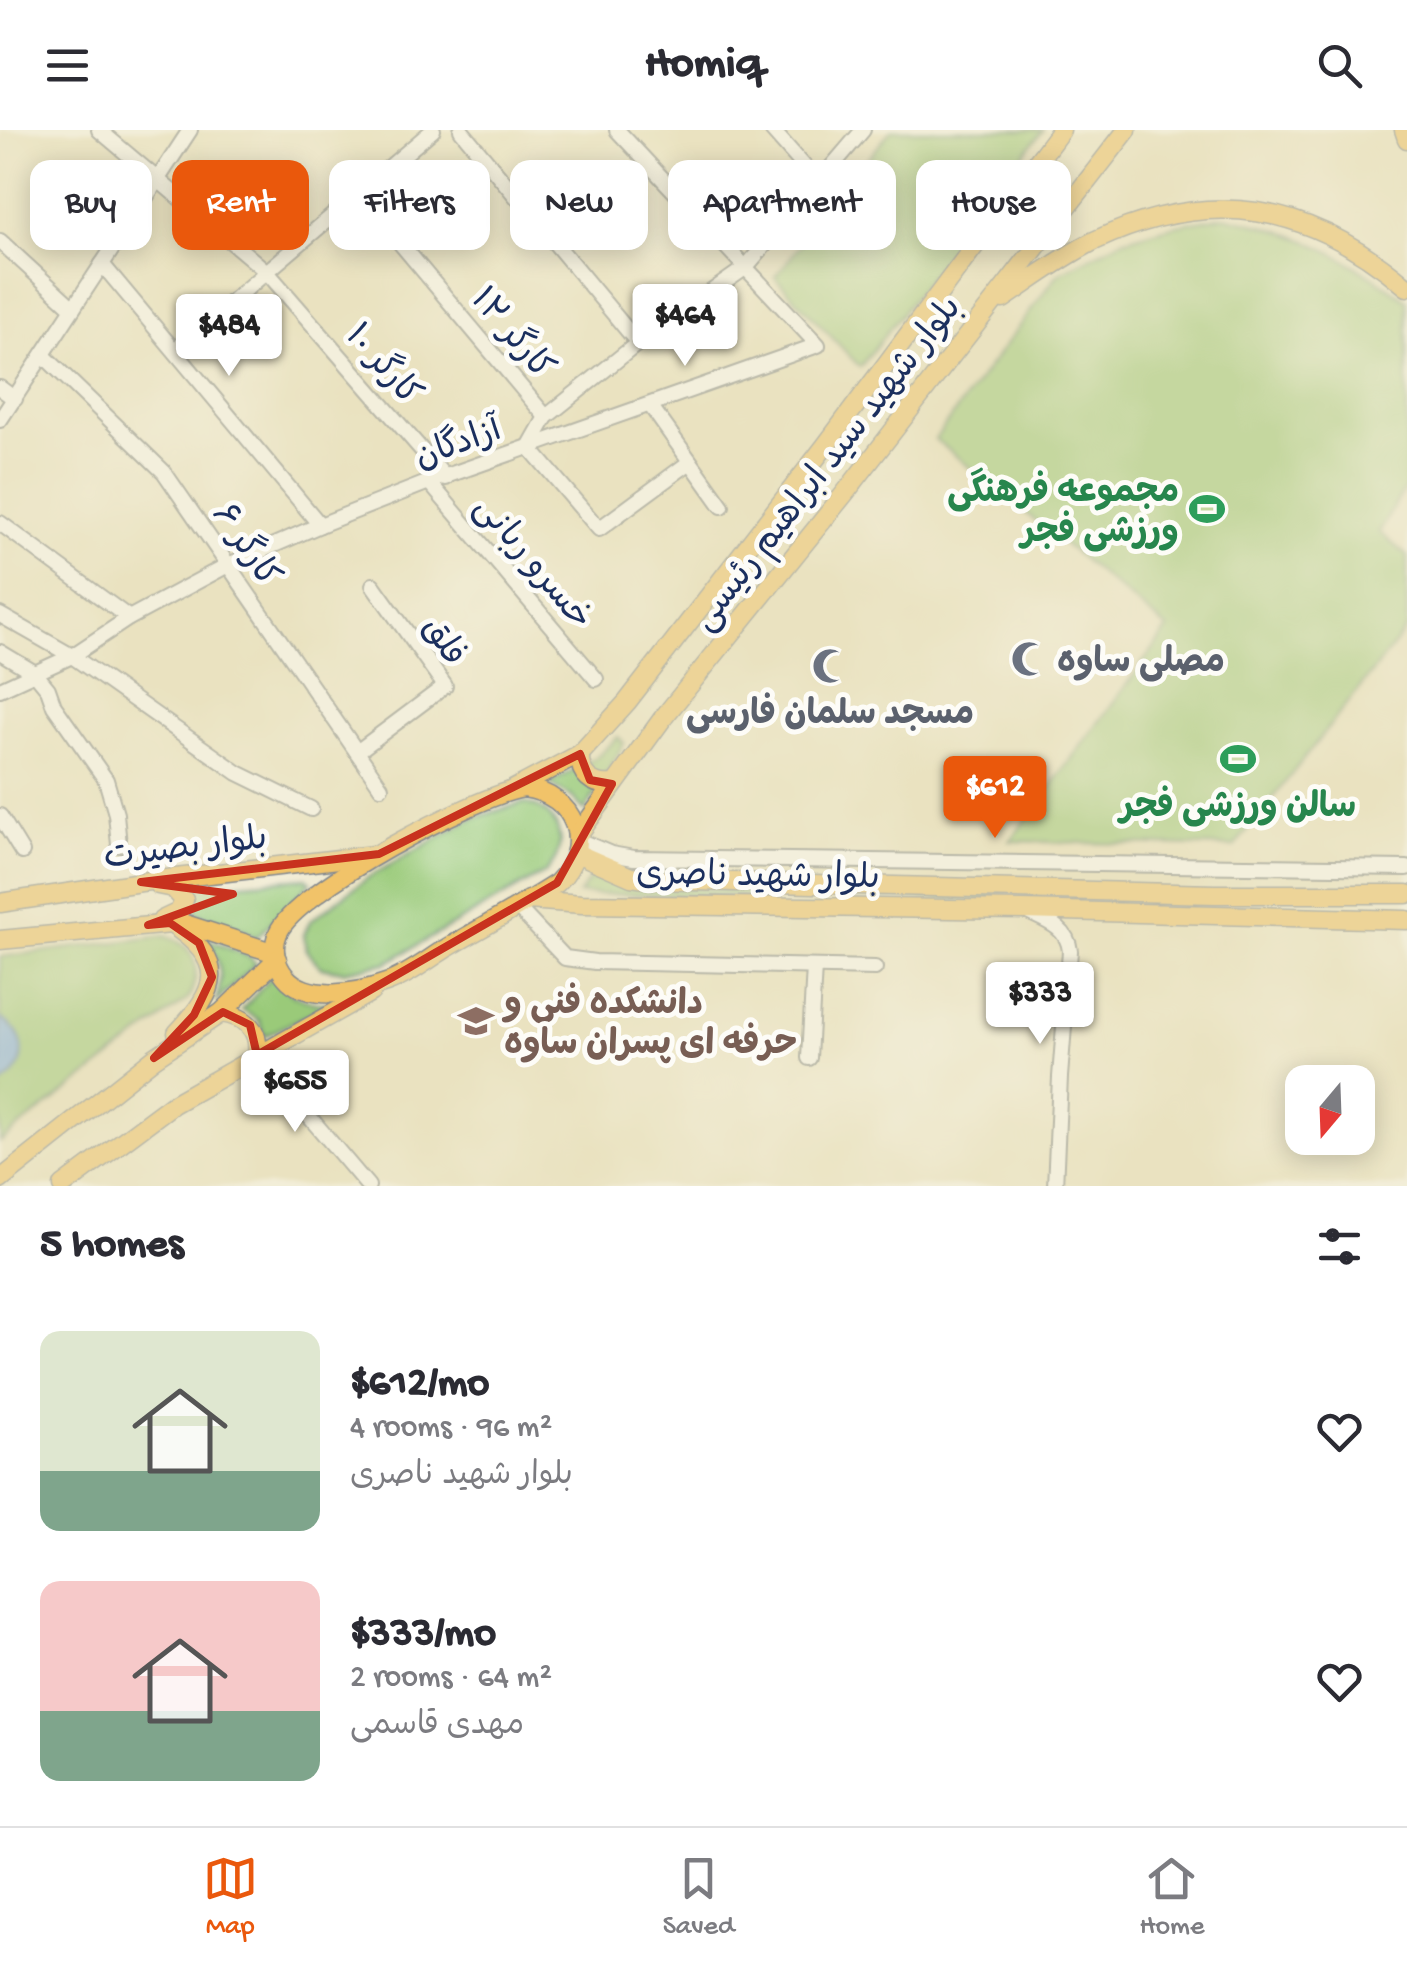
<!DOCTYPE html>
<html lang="en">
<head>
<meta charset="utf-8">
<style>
	:root { --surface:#fff; --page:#f2f2f3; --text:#2b2b33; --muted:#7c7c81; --line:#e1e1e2; --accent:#ea580c }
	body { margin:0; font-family:"Gochi Hand","Playpen Sans Arabic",sans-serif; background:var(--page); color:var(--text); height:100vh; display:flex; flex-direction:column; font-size:38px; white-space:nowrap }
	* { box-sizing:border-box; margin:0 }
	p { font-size:32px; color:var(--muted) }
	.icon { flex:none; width:55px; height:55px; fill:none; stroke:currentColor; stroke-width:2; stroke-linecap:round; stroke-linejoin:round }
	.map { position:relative; height:1056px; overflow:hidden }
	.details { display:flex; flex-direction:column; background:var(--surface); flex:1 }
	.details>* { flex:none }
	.banner { position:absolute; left:30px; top:30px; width:1348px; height:90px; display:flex; gap:20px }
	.needle { width:65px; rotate:199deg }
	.buttons { position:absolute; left:1285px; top:935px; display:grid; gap:20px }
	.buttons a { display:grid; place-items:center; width:90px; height:90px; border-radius:20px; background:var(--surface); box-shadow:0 5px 25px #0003; font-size:50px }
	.price { position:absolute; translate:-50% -85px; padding:0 22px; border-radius:10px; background:#fff; color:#222; font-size:32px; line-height:65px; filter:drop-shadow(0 2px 5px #0008) }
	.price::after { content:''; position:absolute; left:50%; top:60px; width:30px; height:22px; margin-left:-15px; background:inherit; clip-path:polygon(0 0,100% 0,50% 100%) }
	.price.active { background:var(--accent); color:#fff }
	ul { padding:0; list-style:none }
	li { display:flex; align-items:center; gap:30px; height:250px; padding:0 40px }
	li span { display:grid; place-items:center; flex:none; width:280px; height:200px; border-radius:20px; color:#555 }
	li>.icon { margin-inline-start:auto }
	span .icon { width:120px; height:120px; fill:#fffc; stroke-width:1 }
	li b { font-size:42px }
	h2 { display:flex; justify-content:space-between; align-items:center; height:120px; padding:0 40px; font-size:42px }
	.tag { padding:0 35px; border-radius:20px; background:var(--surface); box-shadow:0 5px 25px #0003; font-size:35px; line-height:90px }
	.tag.active { background:var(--accent); color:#fff }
	header { display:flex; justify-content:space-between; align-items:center; height:130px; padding:0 40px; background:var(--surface); font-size:45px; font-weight:700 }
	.tab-bar { display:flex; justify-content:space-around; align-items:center; height:140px; border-top:2px solid var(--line); background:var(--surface); font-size:28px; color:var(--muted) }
	.tab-bar a { display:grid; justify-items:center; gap:5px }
	.tab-bar .active { color:var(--accent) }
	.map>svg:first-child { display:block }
	.green { fill:#9aca79; stroke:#5a7c6c; stroke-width:2.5 }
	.water { fill:#7daee9; stroke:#4c6ea4; stroke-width:2.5 }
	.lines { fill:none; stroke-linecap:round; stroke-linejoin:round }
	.minor-casing { stroke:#82888f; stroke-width:18 }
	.major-casing { stroke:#82888f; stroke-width:21 }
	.minor { stroke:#fff; stroke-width:14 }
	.major { stroke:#f1c369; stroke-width:18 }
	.marked { fill:none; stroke:#c8321e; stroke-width:8; stroke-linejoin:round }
	.labels { text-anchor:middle; stroke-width:10; stroke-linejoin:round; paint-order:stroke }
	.street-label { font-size:35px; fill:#1b2f5e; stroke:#fdfcf7 }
	.leisure-label { font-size:35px; font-weight:bold; fill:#27864d; stroke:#fdfcf7; text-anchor:end }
	.worship-label { font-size:35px; font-weight:bold; fill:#5b616d; stroke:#fdfcf7; text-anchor:start }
	.education-label { font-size:35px; font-weight:bold; fill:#785e54; stroke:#fdfcf7; text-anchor:start }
</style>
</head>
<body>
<header><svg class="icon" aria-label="menu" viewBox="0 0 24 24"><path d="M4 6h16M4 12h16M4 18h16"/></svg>Homiq<svg class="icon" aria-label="search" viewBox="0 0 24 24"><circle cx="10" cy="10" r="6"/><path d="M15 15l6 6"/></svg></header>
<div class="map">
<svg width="1407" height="1056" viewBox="0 0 1407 1056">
	<rect width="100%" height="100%" fill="#fdfcf7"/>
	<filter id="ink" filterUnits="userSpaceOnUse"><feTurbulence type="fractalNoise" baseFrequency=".01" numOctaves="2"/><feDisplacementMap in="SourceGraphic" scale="20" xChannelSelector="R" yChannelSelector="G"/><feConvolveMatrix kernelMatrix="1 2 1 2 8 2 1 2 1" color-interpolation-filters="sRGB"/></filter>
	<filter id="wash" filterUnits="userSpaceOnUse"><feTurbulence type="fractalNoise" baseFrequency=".0048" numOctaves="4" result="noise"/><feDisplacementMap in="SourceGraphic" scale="40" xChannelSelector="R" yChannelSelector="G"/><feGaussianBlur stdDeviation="2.25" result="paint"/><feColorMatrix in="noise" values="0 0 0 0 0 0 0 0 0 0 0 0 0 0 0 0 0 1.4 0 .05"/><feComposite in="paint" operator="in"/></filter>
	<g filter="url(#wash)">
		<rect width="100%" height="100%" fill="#eae2c0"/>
		<!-- green -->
		<g class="green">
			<path d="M 891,0 L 1043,0 L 860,237 L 775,147 Z"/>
			<path d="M 1224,86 C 1304,103 1341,124 1407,170 L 1407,355 L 1379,402 L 1407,426 L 1407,498 L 1234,717 L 1010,711 L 1168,499 L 935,309 L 1058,144 L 1122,110 L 1172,96 Z"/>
			<path d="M 618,607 L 624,613 L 585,681 L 572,667 L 549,654 L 598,626 Z"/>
			<path d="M 522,673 C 559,677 572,716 546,742 L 386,833 L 343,841 L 321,837 L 306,820 L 304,805 L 310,791 L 369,747 L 471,689 Z"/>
			<path d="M 595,742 L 632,757 L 988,763 L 1013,770 L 579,764 Z"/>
			<path d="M 306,748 L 311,752 L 256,808 L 244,800 L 195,783 L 197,774 L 188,757 Z"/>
			<path d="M 165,806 C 198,816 202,842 188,869 L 0,1012 L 0,827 Z"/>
			<path d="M 205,808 L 250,827 L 256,834 L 216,872 C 224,848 221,828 205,808 Z"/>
			<path d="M 273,845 C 286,866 306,872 329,874 L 265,906 L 259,890 L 242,880 Z"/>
		</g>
		<!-- water -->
		<path class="water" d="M 0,888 C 30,904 30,939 0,955 Z"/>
	</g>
	<g filter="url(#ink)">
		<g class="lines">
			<defs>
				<g id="minor">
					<path d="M 99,0 L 267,142 L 446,348"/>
					<path d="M 461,0 L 638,213"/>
					<path d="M 772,0 L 817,51"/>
					<path d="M 359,64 L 546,287"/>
					<path d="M 65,75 L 115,114"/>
					<path d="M 0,111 L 73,178"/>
					<path d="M 102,134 L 320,395"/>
					<path d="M 176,219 L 433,0"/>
					<path d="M 43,225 L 164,342 L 381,657"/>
					<path d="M 0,258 L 15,269"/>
					<path d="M 650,275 L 722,376"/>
					<path d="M 0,290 L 190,0"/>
					<path d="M 529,317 L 546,287 L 638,213 L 745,138 L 863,0"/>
					<path d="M 529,317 L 599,399 L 690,332"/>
					<path d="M 429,352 L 596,549"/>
					<path d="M 0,393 L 129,488"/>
					<path d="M 0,485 L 72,526 L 238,643 L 311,679"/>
					<path d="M 0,522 L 35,543 L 48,559 L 54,576 L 106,650 L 116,684 L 119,715"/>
					<path d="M 0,559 L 72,526 L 129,488 L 226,436 L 320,395 L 429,352 L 818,215 L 617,0"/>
					<path d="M 357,622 L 445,556 L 373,455"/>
					<path d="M 0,686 L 22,722"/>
					<path d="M 578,710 L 611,724 L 634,728 L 1407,738"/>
					<path d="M 517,777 L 565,828 L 595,832 L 875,838"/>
					<path d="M 1028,782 C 1047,791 1068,798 1070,821 L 1060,947 L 1055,1056"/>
					<path d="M 257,925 L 368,1056"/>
					<path d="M 809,928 L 814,837"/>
				</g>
				<g id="major">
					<path d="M 1404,0 L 1407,9"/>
					<path d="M 1003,169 C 1033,149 1062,127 1094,111 C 1211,56 1310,74 1407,157"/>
					<path d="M 580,624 C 579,645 592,656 612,654"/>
					<path d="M 524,658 C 576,665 595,716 557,753 C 521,776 483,797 445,819 C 427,830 407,846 386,853 C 358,863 307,873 285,846 C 275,834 272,817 278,803 C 295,761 478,664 524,658 Z"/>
					<path d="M 512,660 L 580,624 L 627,572 L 826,315 L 1061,0"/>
					<path d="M 577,706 L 663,588 L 845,363 L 1127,0"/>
					<path d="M 576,723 L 631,747 L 653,750 L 1215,764 L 1407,764"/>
					<path d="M 158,755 L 173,758 L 184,770 L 179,782 L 162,790"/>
					<path d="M 528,770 L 582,774 L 1023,780 L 1407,790"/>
					<path d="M 0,773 L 141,752 L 373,725"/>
					<path d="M 174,796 C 228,833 218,860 177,903"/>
					<path d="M 0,810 L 182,793 L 275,823"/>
					<path d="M 221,883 C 246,887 260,899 257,925"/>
					<path d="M 0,1050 L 154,928 L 221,883 L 277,829"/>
					<path d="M 63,1056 L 173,974 L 371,862"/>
				</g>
			</defs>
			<!-- minor casing -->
			<use href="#minor" class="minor-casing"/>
			<!-- major casing -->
			<use href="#major" class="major-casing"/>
			<!-- minor -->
			<use href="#minor" class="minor"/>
			<!-- major -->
			<use href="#major" class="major"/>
		</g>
	</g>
	<!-- marked area -->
	<path d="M0 0H1407V1056H0ZM 580,624 L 590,650 L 612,654 L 557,753 L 257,925 L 250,895 L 223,882 L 154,928 L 194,885 L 212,847 L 199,813 L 170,793 L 148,795 L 233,764 L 141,752 L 379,724 Z" fill="#eae2c0" fill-opacity=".55" fill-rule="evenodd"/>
	<path class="marked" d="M 580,624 L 590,650 L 612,654 L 557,753 L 257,925 L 250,895 L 223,882 L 154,928 L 194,885 L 212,847 L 199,813 L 170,793 L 148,795 L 233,764 L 141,752 L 379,724 Z"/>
	<!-- icons -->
	<defs>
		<symbol id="stadium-bare" viewBox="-9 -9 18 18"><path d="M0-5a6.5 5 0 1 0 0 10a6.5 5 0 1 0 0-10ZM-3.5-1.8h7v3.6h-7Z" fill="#2e9e5b" stroke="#fdfcf7" stroke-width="2.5" paint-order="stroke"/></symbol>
		<symbol id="mosque-bare" viewBox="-9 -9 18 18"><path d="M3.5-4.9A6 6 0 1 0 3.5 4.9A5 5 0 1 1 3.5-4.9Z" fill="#6b7280" stroke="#fdfcf7" stroke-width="2.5" paint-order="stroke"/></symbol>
		<symbol id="university-bare" viewBox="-9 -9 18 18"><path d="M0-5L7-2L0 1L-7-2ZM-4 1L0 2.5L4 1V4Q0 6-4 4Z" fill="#8d6e63" stroke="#fdfcf7" stroke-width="2.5" paint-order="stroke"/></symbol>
	</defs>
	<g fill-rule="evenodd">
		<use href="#stadium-bare" x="1182" y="354" width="50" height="50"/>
		<use href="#mosque-bare" x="1004" y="504" width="50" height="50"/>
		<use href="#mosque-bare" x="805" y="511" width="50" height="50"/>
		<use href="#stadium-bare" x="1213" y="604" width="50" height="50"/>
		<use href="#university-bare" x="451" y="866" width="50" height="50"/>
	</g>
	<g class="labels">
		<!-- street labels -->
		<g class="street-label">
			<text transform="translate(514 202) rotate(50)" y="12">کارگر ۱۲</text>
			<text transform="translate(385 233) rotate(49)" y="12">کارگر ۱۰</text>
			<text transform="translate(457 311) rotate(-20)" y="12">آزادگان</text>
			<text transform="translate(825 332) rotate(-52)" y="12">بلوار شهید سید ابراهیم رئیسی</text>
			<text transform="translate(248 414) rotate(56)" y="12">کارگر ۶</text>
			<text transform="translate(535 431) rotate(50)" y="12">خسرو ربانی</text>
			<text transform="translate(446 510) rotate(58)" y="12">فلق</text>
			<text transform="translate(185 715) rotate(-7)" y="12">بلوار بصیرت</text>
			<text transform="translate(758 743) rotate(1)" y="12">بلوار شهید ناصری</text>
		</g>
		<!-- leisure labels -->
		<g class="leisure-label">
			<text x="1179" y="371">مجموعه فرهنگی<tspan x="1179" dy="40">ورزشی فجر</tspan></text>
			<text x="1238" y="686" text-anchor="middle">سالن ورزشی فجر</text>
		</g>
		<!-- worship labels -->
		<g class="worship-label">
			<text x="1057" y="541">مصلی ساوه</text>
			<text x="830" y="593" text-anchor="middle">مسجد سلمان فارسی</text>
		</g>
		<!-- education labels -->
		<g class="education-label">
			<text x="504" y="883">دانشکده فنی و<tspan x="504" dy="40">حرفه ای پسران ساوه</tspan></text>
		</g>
	</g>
</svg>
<div class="buttons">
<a><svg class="needle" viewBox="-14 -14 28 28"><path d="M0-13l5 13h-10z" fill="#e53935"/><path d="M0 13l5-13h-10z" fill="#7c7c81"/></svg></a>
</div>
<b class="price" style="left:685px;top:239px">$464</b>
<b class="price" style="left:229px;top:249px">$484</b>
<b class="price active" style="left:995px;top:711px">$612</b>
<b class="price" style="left:1040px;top:917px">$333</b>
<b class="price" style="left:295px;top:1005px">$655</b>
<div class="banner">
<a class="tag">Buy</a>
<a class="tag active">Rent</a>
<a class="tag">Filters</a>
<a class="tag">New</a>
<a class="tag">Apartment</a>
<a class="tag">House</a>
</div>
</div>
<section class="details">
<h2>5 homes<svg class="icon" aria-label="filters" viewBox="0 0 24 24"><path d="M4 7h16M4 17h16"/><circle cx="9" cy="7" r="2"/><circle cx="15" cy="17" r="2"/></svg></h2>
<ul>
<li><span style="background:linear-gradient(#dfe7d0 70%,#7fa58c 0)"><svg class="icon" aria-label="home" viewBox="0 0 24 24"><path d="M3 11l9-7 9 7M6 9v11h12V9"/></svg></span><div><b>$612/mo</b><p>4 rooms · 96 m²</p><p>بلوار شهید ناصری</p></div><svg class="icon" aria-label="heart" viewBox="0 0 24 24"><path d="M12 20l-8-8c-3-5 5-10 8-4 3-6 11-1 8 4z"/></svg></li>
<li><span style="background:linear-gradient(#f6c9c9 65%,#7fa58c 0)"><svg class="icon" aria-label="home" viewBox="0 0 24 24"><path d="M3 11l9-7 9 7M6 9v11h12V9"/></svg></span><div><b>$333/mo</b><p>2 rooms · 64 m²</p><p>مهدی قاسمی</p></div><svg class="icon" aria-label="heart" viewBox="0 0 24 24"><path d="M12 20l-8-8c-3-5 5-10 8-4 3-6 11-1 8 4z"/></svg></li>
</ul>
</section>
<nav class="tab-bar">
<a class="active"><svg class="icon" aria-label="map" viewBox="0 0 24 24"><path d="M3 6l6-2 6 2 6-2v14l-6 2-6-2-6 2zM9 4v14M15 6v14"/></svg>Map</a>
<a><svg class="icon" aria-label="saved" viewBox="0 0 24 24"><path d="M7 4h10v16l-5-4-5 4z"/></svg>Saved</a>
<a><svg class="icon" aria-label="home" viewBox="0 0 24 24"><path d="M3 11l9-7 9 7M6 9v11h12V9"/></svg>Home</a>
</nav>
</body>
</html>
